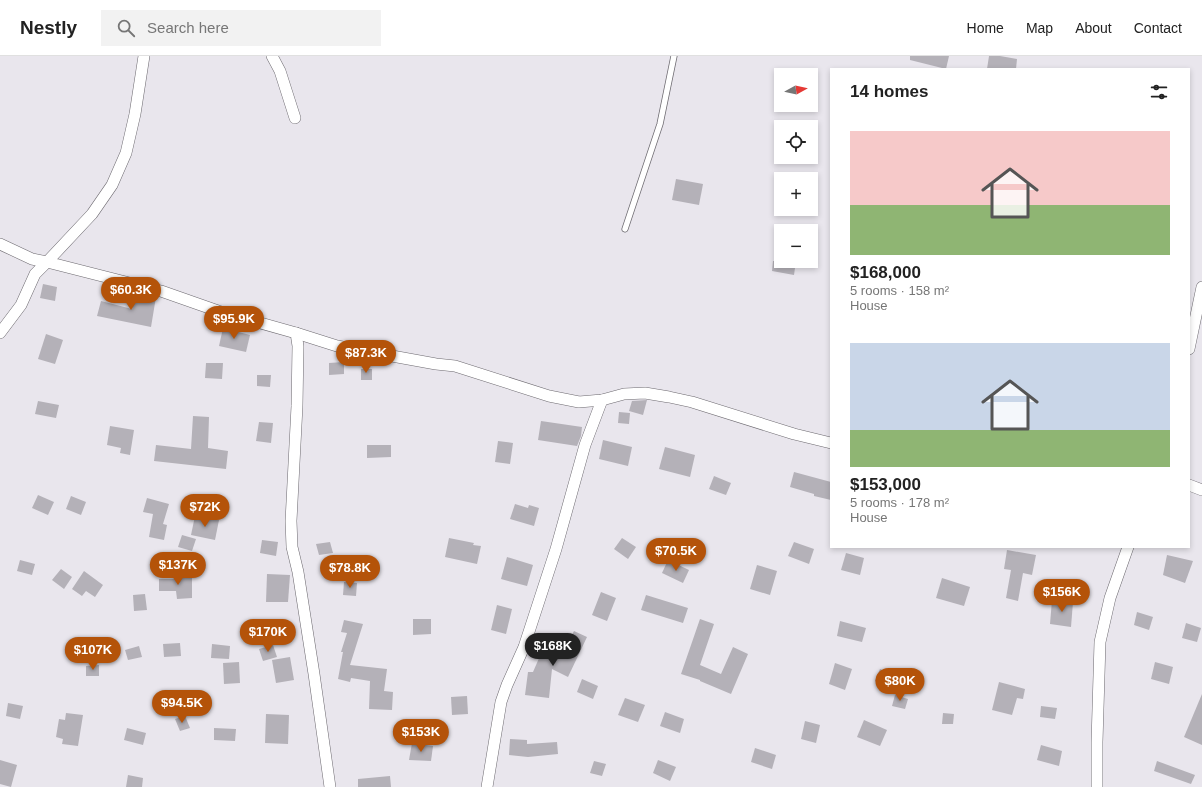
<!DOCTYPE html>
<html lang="en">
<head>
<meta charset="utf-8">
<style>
	:root { --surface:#fff; --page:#f2f2f2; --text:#222; --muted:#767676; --line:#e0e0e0; --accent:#b45309 }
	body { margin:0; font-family:Arial,sans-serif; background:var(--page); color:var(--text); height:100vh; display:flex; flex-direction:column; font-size:15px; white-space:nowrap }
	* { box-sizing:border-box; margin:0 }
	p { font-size:13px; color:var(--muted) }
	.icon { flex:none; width:22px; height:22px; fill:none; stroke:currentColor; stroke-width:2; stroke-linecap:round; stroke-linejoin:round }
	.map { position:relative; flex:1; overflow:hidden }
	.side { position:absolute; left:830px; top:12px; width:360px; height:480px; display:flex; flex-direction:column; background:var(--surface); border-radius:0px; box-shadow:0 2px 6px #0003 }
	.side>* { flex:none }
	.needle { width:26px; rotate:82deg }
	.buttons { position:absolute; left:774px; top:12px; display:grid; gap:8px }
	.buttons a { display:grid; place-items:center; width:44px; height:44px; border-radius:0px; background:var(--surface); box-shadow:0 2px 6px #0003; font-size:20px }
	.price { position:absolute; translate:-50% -34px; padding:0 9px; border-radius:14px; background:var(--accent); color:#fff; font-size:13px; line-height:26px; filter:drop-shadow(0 1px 2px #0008) }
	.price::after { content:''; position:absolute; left:50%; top:24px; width:12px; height:9px; margin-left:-6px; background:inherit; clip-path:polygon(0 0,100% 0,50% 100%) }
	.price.on { background:#222; color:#fff }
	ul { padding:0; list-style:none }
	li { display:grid; align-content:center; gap:8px; height:212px; padding:0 20px }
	li span { display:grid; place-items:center; height:124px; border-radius:0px; color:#555 }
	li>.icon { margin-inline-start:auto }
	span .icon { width:72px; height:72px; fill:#fffc; stroke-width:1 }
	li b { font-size:17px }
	h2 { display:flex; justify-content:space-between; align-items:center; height:48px; padding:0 20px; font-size:17px }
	header { display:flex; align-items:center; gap:24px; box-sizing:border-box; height:56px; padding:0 20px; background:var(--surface); border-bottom:1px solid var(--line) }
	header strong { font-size:19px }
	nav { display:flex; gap:22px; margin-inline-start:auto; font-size:14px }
	.search { width:280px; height:36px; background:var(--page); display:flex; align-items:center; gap:10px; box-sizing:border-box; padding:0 14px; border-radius:0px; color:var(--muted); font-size:15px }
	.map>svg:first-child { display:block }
	.building { fill:#b4b1b8 }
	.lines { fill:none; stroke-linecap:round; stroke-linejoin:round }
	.service-casing { stroke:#6d6a70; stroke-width:7 }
	.minor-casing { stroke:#6d6a70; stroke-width:12 }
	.service { stroke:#fff; stroke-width:5.5 }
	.minor { stroke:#fff; stroke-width:11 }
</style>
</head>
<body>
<header>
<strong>Nestly</strong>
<div class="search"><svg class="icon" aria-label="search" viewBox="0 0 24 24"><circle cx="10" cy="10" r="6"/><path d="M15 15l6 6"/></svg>Search here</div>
<nav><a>Home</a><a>Map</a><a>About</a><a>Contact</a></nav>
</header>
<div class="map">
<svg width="1202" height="731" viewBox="0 0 1202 731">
	<rect width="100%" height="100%" fill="#e9e6ed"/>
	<!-- building -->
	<g class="building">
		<path d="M 910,0 L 949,0 L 946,13 L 910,4 Z"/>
		<path d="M 989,0 L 1000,0 L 1017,3 L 1016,13 L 987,13 Z"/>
		<path d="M 676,123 L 703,128 L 699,149 L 672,144 Z"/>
		<path d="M 773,205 L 796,205 L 794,219 L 772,215 Z"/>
		<path d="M 43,228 L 57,231 L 55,245 L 40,242 Z"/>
		<path d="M 135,237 L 156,241 L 151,271 L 97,260 L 101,245 L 132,253 Z"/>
		<path d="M 223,272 L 250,279 L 246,296 L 219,290 Z"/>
		<path d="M 46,278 L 63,284 L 55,308 L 38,303 Z"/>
		<path d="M 344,306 L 344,318 L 329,319 L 329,307 Z"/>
		<path d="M 206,307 L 223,307 L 222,323 L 205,322 Z"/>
		<rect x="361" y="313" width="11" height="11"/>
		<path d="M 257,319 L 271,319 L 270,331 L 257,330 Z"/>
		<path d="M 647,344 L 643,359 L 629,355 L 632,345 Z"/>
		<path d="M 38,345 L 59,349 L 56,362 L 35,358 Z"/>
		<path d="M 619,356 L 630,357 L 629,368 L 618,367 Z"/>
		<path d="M 193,360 L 209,361 L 208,392 L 228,395 L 226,413 L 154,405 L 156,389 L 191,393 Z"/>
		<path d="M 541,365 L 582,371 L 581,380 L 577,390 L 538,384 Z"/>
		<path d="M 259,366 L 273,367 L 271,387 L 256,385 Z"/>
		<path d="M 110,370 L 134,374 L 130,399 L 120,397 L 121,392 L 107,389 Z"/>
		<path d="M 603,384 L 632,391 L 628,410 L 599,403 Z"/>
		<path d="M 498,385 L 513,387 L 510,408 L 495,406 Z"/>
		<path d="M 367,389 L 391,389 L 391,401 L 367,402 Z"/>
		<path d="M 665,391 L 695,399 L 690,421 L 659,413 Z"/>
		<path d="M 794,416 L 831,426 L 831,444 L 814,440 L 814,438 L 790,431 Z"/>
		<path d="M 714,420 L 731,427 L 726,439 L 709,433 Z"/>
		<path d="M 38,439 L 54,446 L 48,459 L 32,452 Z"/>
		<path d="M 71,440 L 86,446 L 81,459 L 66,453 Z"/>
		<path d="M 147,442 L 169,448 L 163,468 L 167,469 L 164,484 L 149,481 L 153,458 L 143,456 Z"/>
		<path d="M 515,448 L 528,452 L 529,449 L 539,452 L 534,470 L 510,463 Z"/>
		<path d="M 195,460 L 219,464 L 215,484 L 191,479 Z"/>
		<path d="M 182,479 L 196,483 L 192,495 L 178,491 Z"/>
		<path d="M 449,482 L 474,487 L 473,489 L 481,490 L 477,508 L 445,501 Z"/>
		<path d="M 622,482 L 636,491 L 628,503 L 614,493 Z"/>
		<path d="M 262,484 L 278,486 L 276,500 L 260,497 Z"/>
		<path d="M 330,486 L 333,497 L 319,499 L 316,488 Z"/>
		<path d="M 794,486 L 814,493 L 809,508 L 788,500 Z"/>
		<path d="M 1007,494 L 1036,499 L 1032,519 L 1023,517 L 1018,545 L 1006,542 L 1011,514 L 1004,513 Z"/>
		<path d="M 846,497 L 864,502 L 860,519 L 841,514 Z"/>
		<path d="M 1167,499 L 1193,505 L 1185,527 L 1163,519 Z"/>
		<path d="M 507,501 L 533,509 L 527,530 L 501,523 Z"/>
		<path d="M 20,504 L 35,508 L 32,519 L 17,515 Z"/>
		<path d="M 668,504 L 689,514 L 683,527 L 662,517 Z"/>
		<path d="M 757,509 L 777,515 L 770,539 L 750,533 Z"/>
		<path d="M 61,513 L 72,521 L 64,533 L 52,524 Z"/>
		<path d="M 84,515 L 103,529 L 95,541 L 86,535 L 82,540 L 72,533 Z"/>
		<path d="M 267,518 L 290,519 L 288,546 L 266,546 Z"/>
		<path d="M 176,520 L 192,520 L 192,542 L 177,543 L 176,535 L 159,535 L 159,523 L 176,523 Z"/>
		<path d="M 942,522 L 970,531 L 964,550 L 936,542 Z"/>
		<path d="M 344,526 L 357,527 L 356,540 L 343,539 Z"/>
		<path d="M 601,536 L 616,542 L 607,565 L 592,559 Z"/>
		<path d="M 145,538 L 147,554 L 134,555 L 133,539 Z"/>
		<path d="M 646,539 L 688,552 L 683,567 L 641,554 Z"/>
		<path d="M 1052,544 L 1073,546 L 1071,571 L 1050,568 Z"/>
		<path d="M 497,549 L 512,553 L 506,578 L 491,574 Z"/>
		<path d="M 1137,556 L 1153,561 L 1149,574 L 1134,569 Z"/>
		<path d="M 413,563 L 431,563 L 431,578 L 413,579 Z"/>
		<path d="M 700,563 L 714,568 L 700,609 L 721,618 L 733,591 L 748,598 L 731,638 L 700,625 L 700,624 L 681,618 Z"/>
		<path d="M 344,564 L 363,568 L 350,609 L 387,613 L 384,635 L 393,636 L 392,654 L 369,653 L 370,625 L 351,622 L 350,626 L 338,623 L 343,596 L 341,596 L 347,577 L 341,576 Z"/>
		<path d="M 840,565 L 866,572 L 862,586 L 837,580 Z"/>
		<path d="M 1186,567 L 1201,572 L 1197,586 L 1182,582 Z"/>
		<path d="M 574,575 L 587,581 L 568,621 L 552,613 L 549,642 L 525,639 L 528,616 L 533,616 L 543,593 L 561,600 Z"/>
		<path d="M 180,587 L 181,600 L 164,601 L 163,588 Z"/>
		<path d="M 212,588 L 230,590 L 229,603 L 211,602 Z"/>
		<path d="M 273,589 L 277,601 L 263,605 L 259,593 Z"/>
		<path d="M 139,590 L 142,601 L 128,604 L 125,594 Z"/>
		<path d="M 290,601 L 294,624 L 276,627 L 272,604 Z"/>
		<path d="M 239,606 L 240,627 L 224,628 L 223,607 Z"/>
		<path d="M 1155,606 L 1173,611 L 1169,628 L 1151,623 Z"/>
		<path d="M 835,607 L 852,613 L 845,634 L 829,628 Z"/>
		<path d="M 99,609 L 99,620 L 86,620 L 86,610 Z"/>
		<path d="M 880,613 L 894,619 L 889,631 L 875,625 Z"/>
		<path d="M 582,623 L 598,630 L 593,643 L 577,636 Z"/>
		<path d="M 999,626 L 1025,633 L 1023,643 L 1017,642 L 1012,659 L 992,654 Z"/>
		<path d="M 1202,638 L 1202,689 L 1184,681 Z"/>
		<path d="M 895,639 L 908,643 L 905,653 L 892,650 Z"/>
		<path d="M 467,640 L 468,658 L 452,659 L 451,641 Z"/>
		<path d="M 625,642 L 645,649 L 638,666 L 618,659 Z"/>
		<path d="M 8,647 L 23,650 L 20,663 L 6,660 Z"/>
		<path d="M 1041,650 L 1057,652 L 1055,663 L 1040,661 Z"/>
		<path d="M 665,656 L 684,663 L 680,677 L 660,670 Z"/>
		<path d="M 66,657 L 83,659 L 78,690 L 62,688 L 63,683 L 56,681 L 59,663 L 65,664 Z"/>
		<path d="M 943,657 L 954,658 L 953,668 L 942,668 Z"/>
		<path d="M 266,658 L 289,659 L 288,688 L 265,687 Z"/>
		<path d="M 185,660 L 190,672 L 180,675 L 175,663 Z"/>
		<path d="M 864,664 L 887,674 L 880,690 L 857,681 Z"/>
		<path d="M 805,665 L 820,669 L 816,687 L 801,683 Z"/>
		<path d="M 127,672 L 146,677 L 143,689 L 124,684 Z"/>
		<path d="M 214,672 L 236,673 L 235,685 L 214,684 Z"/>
		<path d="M 510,683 L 527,684 L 527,688 L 557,686 L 558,698 L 528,701 L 509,699 Z"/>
		<path d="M 412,687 L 433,690 L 431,705 L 409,704 Z"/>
		<path d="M 1041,689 L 1062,695 L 1059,710 L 1037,704 Z"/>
		<path d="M 755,692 L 776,699 L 772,713 L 751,706 Z"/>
		<path d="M 0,704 L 17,709 L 11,731 L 0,728 Z"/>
		<path d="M 658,704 L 676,711 L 670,725 L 653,717 Z"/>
		<path d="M 594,705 L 606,708 L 602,720 L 590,717 Z"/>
		<path d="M 1157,705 L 1195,719 L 1191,728 L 1154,715 Z"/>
		<path d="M 128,719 L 143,722 L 142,731 L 126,731 Z"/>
		<path d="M 390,720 L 391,731 L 358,731 L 358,723 Z"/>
	</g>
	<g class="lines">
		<defs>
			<path id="service" d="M 625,173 L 660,68 L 674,0"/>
			<g id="minor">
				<path d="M 144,0 L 135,58 L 126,97 L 112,129 L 92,158 L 47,206 L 161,235 L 218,255 L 296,277 L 298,290 L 297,350 L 291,465 L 292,491 L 298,516 L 314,618 L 330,731"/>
				<path d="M 272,0 L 280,15 L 295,62"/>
				<path d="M 0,188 L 32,203 L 47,206 L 35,218 L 21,249 L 0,277"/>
				<path d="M 296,277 L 337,290 L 436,308 L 455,310 L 549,340 L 579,346 L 602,344 L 624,338 L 645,337 L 669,341 L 692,346 L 794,378 L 831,387"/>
				<path d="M 1189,293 L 1202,231"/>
				<path d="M 1189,429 L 1202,434"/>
				<path d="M 487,731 L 501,646 L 507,629 L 524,591 L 556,493 L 585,389 L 602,344"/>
				<path d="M 1097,731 L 1097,686 L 1100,586 L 1110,542 L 1128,491"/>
			</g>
		</defs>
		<!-- service casing -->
		<use href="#service" class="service-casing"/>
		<!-- minor casing -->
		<use href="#minor" class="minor-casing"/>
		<!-- service -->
		<use href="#service" class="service"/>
		<!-- minor -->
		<use href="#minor" class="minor"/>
	</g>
</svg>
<div class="buttons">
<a><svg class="needle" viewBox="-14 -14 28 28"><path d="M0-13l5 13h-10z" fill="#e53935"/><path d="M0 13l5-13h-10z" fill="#767676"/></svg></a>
<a><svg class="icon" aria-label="locate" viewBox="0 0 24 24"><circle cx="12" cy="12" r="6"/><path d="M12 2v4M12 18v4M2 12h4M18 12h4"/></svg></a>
<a>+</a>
<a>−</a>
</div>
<b class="price" style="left:131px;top:255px">$60.3K</b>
<b class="price" style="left:234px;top:284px">$95.9K</b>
<b class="price" style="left:366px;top:318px">$87.3K</b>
<b class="price" style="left:205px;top:472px">$72K</b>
<b class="price" style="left:676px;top:516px">$70.5K</b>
<b class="price" style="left:178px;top:530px">$137K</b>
<b class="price" style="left:350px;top:533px">$78.8K</b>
<b class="price" style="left:1062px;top:557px">$156K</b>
<b class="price" style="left:268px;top:597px">$170K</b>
<b class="price on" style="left:553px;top:611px">$168K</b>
<b class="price" style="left:93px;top:615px">$107K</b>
<b class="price" style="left:900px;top:646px">$80K</b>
<b class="price" style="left:182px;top:668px">$94.5K</b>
<b class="price" style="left:421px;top:697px">$153K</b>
<section class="side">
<h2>14 homes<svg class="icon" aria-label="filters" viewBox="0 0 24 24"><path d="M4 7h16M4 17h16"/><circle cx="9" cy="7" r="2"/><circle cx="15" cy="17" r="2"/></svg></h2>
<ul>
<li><span style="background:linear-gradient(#f6c9c9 60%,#8fb573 0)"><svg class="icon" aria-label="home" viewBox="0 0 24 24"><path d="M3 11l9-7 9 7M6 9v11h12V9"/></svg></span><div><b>$168,000</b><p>5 rooms · 158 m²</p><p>House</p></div></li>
<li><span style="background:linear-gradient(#c9d6e8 70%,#8fb573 0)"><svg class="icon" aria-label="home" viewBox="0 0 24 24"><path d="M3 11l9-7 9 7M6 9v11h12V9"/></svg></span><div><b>$153,000</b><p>5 rooms · 178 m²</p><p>House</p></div></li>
</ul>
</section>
</div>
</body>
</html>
